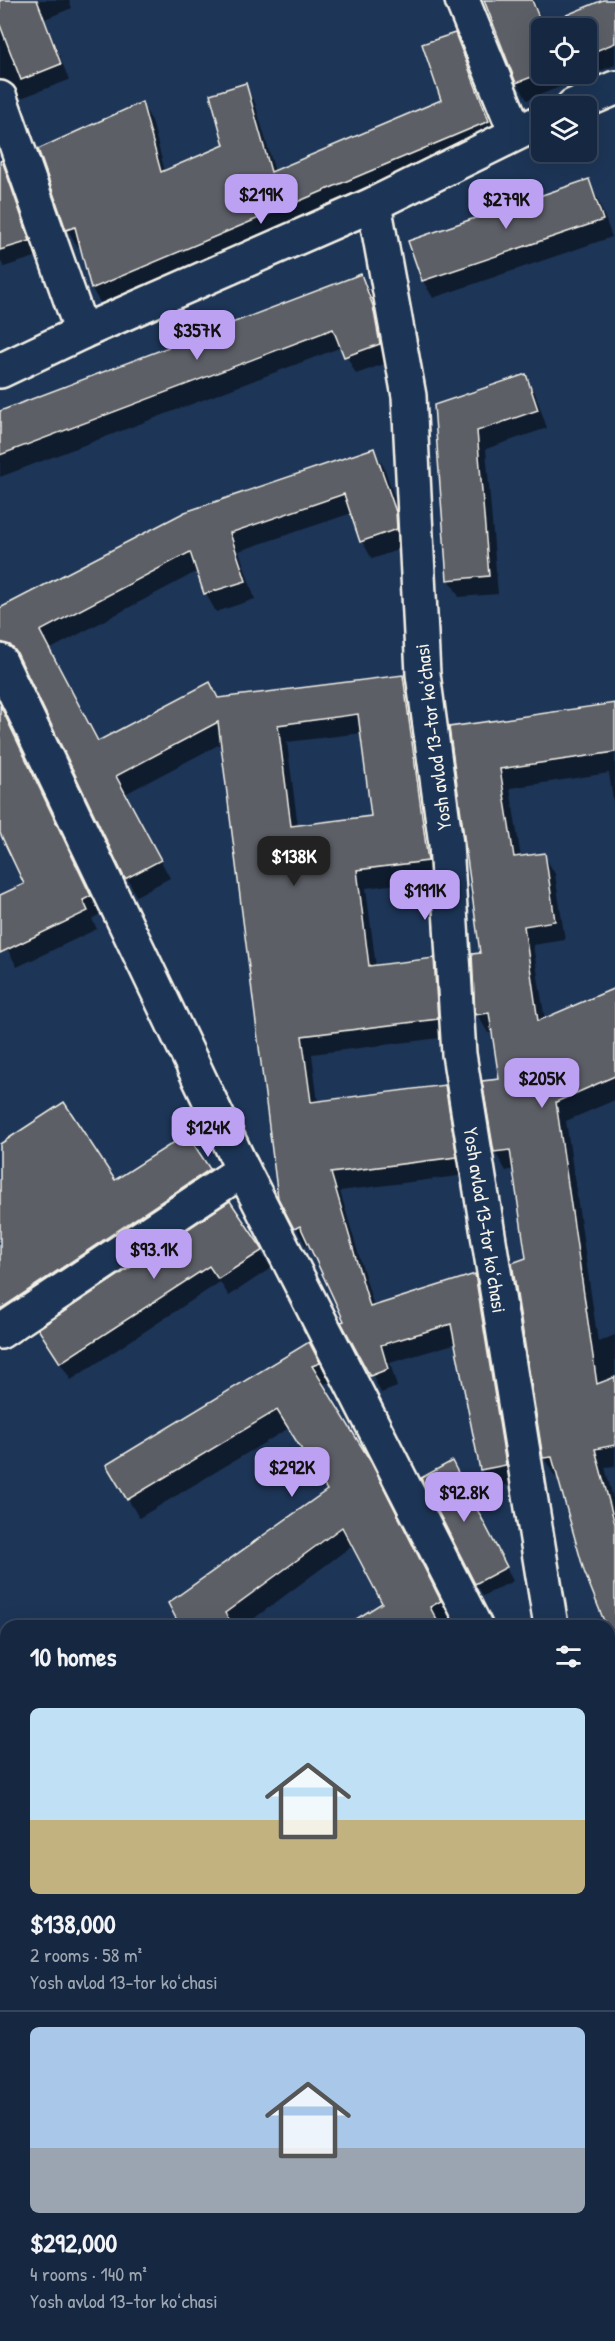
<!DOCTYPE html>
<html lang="en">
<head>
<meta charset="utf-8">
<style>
	:root { --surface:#162841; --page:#23344c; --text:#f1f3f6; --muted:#9ea6b1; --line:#35445a; --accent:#bca0f2 }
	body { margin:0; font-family:"Patrick Hand",sans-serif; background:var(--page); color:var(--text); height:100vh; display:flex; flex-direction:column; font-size:22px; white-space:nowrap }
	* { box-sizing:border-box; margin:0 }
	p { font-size:20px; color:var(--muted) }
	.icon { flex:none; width:33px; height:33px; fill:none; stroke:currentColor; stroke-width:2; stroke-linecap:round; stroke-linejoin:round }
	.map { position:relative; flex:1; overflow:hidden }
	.drawer { position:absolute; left:0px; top:1620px; width:615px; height:722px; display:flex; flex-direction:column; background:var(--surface); border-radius:18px 18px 0 0; box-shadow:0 6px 24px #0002,0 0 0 2px var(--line) }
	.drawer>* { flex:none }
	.buttons { position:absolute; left:531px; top:18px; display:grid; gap:12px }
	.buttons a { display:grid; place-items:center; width:66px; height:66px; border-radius:9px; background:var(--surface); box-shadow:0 6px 24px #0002,0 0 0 2px var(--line); font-size:30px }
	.price { position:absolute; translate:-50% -51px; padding:0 14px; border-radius:12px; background:var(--accent); color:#111; font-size:20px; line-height:39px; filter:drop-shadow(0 2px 3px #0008) }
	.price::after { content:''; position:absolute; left:50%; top:36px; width:18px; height:14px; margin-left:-9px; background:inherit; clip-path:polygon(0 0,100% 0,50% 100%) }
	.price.current { background:#222; color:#fff }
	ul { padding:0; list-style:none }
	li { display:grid; align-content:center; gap:12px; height:318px; padding:0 30px }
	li+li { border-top:2px solid var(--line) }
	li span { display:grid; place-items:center; height:186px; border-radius:9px; color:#555 }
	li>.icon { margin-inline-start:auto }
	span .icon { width:108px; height:108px; fill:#fffc; stroke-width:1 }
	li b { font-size:26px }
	h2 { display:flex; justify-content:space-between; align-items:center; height:72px; padding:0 30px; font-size:26px }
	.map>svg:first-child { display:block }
	.shadow { fill:#0007; fill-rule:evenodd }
	.building { fill:#5b5f66; stroke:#f4f1e8; stroke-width:1.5; fill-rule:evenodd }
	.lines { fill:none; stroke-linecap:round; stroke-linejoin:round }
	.minor-casing { stroke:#f4f1e8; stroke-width:38 }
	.minor { stroke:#1d3557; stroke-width:33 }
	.labels { text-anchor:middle; stroke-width:5; stroke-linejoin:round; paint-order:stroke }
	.street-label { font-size:20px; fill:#f4f1e8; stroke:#1d3557 }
</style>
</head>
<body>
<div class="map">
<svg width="615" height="2341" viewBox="0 0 615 2341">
	<rect width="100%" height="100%" fill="#1d3557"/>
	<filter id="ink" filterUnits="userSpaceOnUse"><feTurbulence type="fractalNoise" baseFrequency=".0167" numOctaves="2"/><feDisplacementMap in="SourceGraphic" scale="12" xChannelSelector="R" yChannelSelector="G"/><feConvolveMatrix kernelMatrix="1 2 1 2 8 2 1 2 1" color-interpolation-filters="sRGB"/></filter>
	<g filter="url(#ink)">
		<!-- shadow -->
		<g class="shadow">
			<path d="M 0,0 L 69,0 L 72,8 L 45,19 L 69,80 L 21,98 L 13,94 L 0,97 Z"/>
			<path d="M 485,0 L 534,0 L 544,26 L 607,0 L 615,0 L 615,65 L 527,100 L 517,82 ZM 542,28 L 586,28 L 586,74 L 542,74 Z"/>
			<path d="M 454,35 L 465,52 L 498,139 L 102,306 L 92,289 L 81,246 L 78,247 L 67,229 L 142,104 L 152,121 L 165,172 L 226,146 L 245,85 L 255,103 L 275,172 L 443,101 Z"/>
			<path d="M 0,154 L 38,256 L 4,267 L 0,260 Z"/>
			<path d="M 588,181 L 598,199 L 612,237 L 433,298 L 423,281 L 410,242 Z"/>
			<path d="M 361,276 L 371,293 L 383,325 L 390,362 L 356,374 L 342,347 L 0,477 L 0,413 Z"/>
			<path d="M 525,376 L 535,393 L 547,428 L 486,449 L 498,594 L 459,597 L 449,579 L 436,406 Z"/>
			<path d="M 373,450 L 384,467 L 406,532 L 406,547 L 372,559 L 362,541 L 352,513 L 239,551 L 255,599 L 216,612 L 206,594 L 198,571 L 49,650 L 98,743 L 218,700 L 403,676 L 413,694 L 438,879 L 366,888 L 376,967 L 433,960 L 444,978 L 447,1037 L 312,1054 L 318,1103 L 444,1087 L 455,1105 L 466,1175 L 340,1191 L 374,1307 L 475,1276 L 485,1293 L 515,1483 L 492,1488 L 481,1470 L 457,1343 L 390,1363 L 397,1387 L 381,1393 L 310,1244 L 306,1246 L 280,1197 L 222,743 L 125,794 L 170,878 L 136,896 L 23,664 L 13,660 L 0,664 L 0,610 ZM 362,733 L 372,817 L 298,827 L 287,742 Z"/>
			<path d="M 0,704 L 100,914 L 92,919 L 97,929 L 17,967 L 0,935 L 0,897 L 26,885 L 0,830 Z"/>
			<path d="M 615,704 L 615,813 L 609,773 L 510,788 L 521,858 L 544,855 L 555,874 L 565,940 L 533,945 L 545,1020 L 615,989 L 615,1100 L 566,1121 L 598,1342 L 615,1335 L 615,1466 L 605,1467 L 615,1506 L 615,1646 L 559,1476 L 555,1477 L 544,1458 L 513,1264 L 527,1259 L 514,1169 L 506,1171 L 495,1152 L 501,1080 L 494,1032 L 488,1033 L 477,1014 L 482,954 L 451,728 Z"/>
			<path d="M 187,1136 L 219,1188 L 0,1333 L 0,1146 L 115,1182 Z"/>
			<path d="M 230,1203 L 271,1268 L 229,1296 L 220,1282 L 71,1380 L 50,1347 Z"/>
			<path d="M 319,1362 L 330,1382 L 321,1385 L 381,1483 L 451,1621 L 440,1626 L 348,1626 L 384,1604 L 353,1545 L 244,1626 L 182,1626 L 328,1491 L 289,1428 L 139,1518 L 108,1465 Z"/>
			<path d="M 459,1476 L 513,1581 L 483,1596 L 476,1583 Z"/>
			<path d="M 609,1875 L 615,1883 L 615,2034 L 609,2038 Z"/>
			<path d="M 609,2134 L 615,2143 L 615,2214 L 609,2206 Z"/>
			<path d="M 615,2222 L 615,2299 L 609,2304 L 609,2227 Z"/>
			<path d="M 115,2336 L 170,2336 L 174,2341 L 119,2341 Z"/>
			<path d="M 319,2336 L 450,2336 L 441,2341 L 312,2341 Z"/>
			<path d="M 459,2336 L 564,2336 L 556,2341 L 469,2341 L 464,2336 Z"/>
		</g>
		<!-- building -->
		<g class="building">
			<path d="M 0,0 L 37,0 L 61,64 L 21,80 L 0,25 Z"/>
			<path d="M 484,0 L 532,0 L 542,25 L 603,0 L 615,0 L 615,43 L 586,55 L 586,28 L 542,28 L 542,73 L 516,83 Z"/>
			<path d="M 455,33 L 489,121 L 91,289 L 75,227 L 66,230 L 38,149 L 142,102 L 161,172 L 224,145 L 210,94 L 246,83 L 271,172 L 441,100 L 422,44 Z"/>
			<path d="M 2,160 L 30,241 L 0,250 L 0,161 Z"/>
			<path d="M 589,179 L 603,220 L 422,281 L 408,241 Z"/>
			<path d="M 361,274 L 373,306 L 380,344 L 344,357 L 333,329 L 0,455 L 0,411 Z"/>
			<path d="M 526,374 L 538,410 L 477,431 L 489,576 L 447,580 L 434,405 Z"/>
			<path d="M 374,448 L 396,512 L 397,529 L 360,542 L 344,494 L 230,533 L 246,581 L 204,594 L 190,552 L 40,631 L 98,741 L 210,682 L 218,698 L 403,675 L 428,861 L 357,870 L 369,966 L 434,958 L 438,1019 L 302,1036 L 311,1102 L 445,1085 L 457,1157 L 331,1173 L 370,1307 L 475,1274 L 506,1465 L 480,1470 L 451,1324 L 381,1345 L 388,1369 L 370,1376 L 341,1322 L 344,1321 L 300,1226 L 294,1229 L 278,1198 L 218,722 L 116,776 L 161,860 L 125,879 L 17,653 L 10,645 L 0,642 L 0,608 L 185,512 ZM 358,714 L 371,816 L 291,826 L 278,725 Z"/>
			<path d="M 615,703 L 615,752 L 500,769 L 514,857 L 545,853 L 555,921 L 524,926 L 538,1021 L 615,988 L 615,1076 L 556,1102 L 597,1384 L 615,1377 L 615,1445 L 595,1449 L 615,1524 L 615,1644 L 613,1644 L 609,1634 L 609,1626 L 606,1626 L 584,1571 L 552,1457 L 543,1458 L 512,1263 L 526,1258 L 510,1150 L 494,1152 L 482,1081 L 499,1079 L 489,1013 L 475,1015 L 472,954 L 480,953 L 449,727 Z"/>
			<path d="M 0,705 L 91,896 L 83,900 L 88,911 L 0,953 L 0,895 L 24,884 L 0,833 Z"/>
			<path d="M 64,1102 L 115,1180 L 187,1134 L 210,1169 L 0,1309 L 0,1144 Z"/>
			<path d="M 230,1201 L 263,1250 L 218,1279 L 209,1266 L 60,1363 L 38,1329 Z"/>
			<path d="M 309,1342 L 320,1363 L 312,1366 L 371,1462 L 441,1601 L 430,1607 L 440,1626 L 345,1626 L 382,1603 L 342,1527 L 225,1613 L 232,1626 L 180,1626 L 168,1603 L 327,1490 L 277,1410 L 127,1500 L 106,1465 Z"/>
			<path d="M 452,1461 L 507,1567 L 475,1584 L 421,1478 Z"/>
		</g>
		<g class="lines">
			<defs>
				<g id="minor">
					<path d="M 462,0 L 516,133"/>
					<path d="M 0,98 L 82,332"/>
					<path d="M 573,106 L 615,88"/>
					<path d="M 374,204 L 409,396 L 423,674 L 446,844 L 459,1054 L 551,1626"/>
					<path d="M 0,371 L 82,332 L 374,204 L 542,121"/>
					<path d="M 0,661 L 243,1170 L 475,1626"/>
					<path d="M 0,1332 L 243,1170"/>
					<path d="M 609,1833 L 615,1842"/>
					<path d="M 0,2136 L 6,2132"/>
					<path d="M 445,2336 L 449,2341"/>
				</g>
			</defs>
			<!-- minor casing -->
			<use href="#minor" class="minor-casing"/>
			<!-- minor -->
			<use href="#minor" class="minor"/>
		</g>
	</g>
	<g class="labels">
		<!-- street labels -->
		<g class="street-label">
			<text transform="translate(433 737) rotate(-97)" y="7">Yosh avlod 13-tor koʻchasi</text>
			<text transform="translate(485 1220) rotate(81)" y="7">Yosh avlod 13-tor koʻchasi</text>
		</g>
	</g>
</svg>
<div class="buttons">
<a><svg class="icon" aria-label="locate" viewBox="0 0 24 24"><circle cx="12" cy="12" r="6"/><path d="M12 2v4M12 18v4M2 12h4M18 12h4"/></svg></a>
<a><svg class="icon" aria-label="layers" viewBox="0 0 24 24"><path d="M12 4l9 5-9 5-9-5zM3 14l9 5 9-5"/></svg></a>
</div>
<b class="price" style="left:261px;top:225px">$219K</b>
<b class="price" style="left:506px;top:230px">$279K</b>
<b class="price" style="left:197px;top:361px">$357K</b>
<b class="price current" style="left:294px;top:887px">$138K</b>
<b class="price" style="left:425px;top:921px">$191K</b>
<b class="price" style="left:542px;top:1109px">$205K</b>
<b class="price" style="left:208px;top:1158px">$124K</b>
<b class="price" style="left:154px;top:1280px">$93.1K</b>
<b class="price" style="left:292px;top:1498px">$292K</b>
<b class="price" style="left:464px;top:1523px">$92.8K</b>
<section class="drawer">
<h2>10 homes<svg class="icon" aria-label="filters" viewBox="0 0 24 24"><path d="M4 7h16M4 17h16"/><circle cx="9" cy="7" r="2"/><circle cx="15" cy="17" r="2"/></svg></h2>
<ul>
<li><span style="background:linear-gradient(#bfe0f5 60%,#c2b280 0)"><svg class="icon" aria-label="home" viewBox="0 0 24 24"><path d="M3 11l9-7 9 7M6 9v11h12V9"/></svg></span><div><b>$138,000</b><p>2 rooms · 58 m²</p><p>Yosh avlod 13-tor koʻchasi</p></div></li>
<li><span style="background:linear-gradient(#a9c7e8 65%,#9aa5b1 0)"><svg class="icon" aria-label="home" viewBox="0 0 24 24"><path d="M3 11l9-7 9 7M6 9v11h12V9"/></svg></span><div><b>$292,000</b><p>4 rooms · 140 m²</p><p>Yosh avlod 13-tor koʻchasi</p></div></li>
</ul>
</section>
</div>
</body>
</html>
